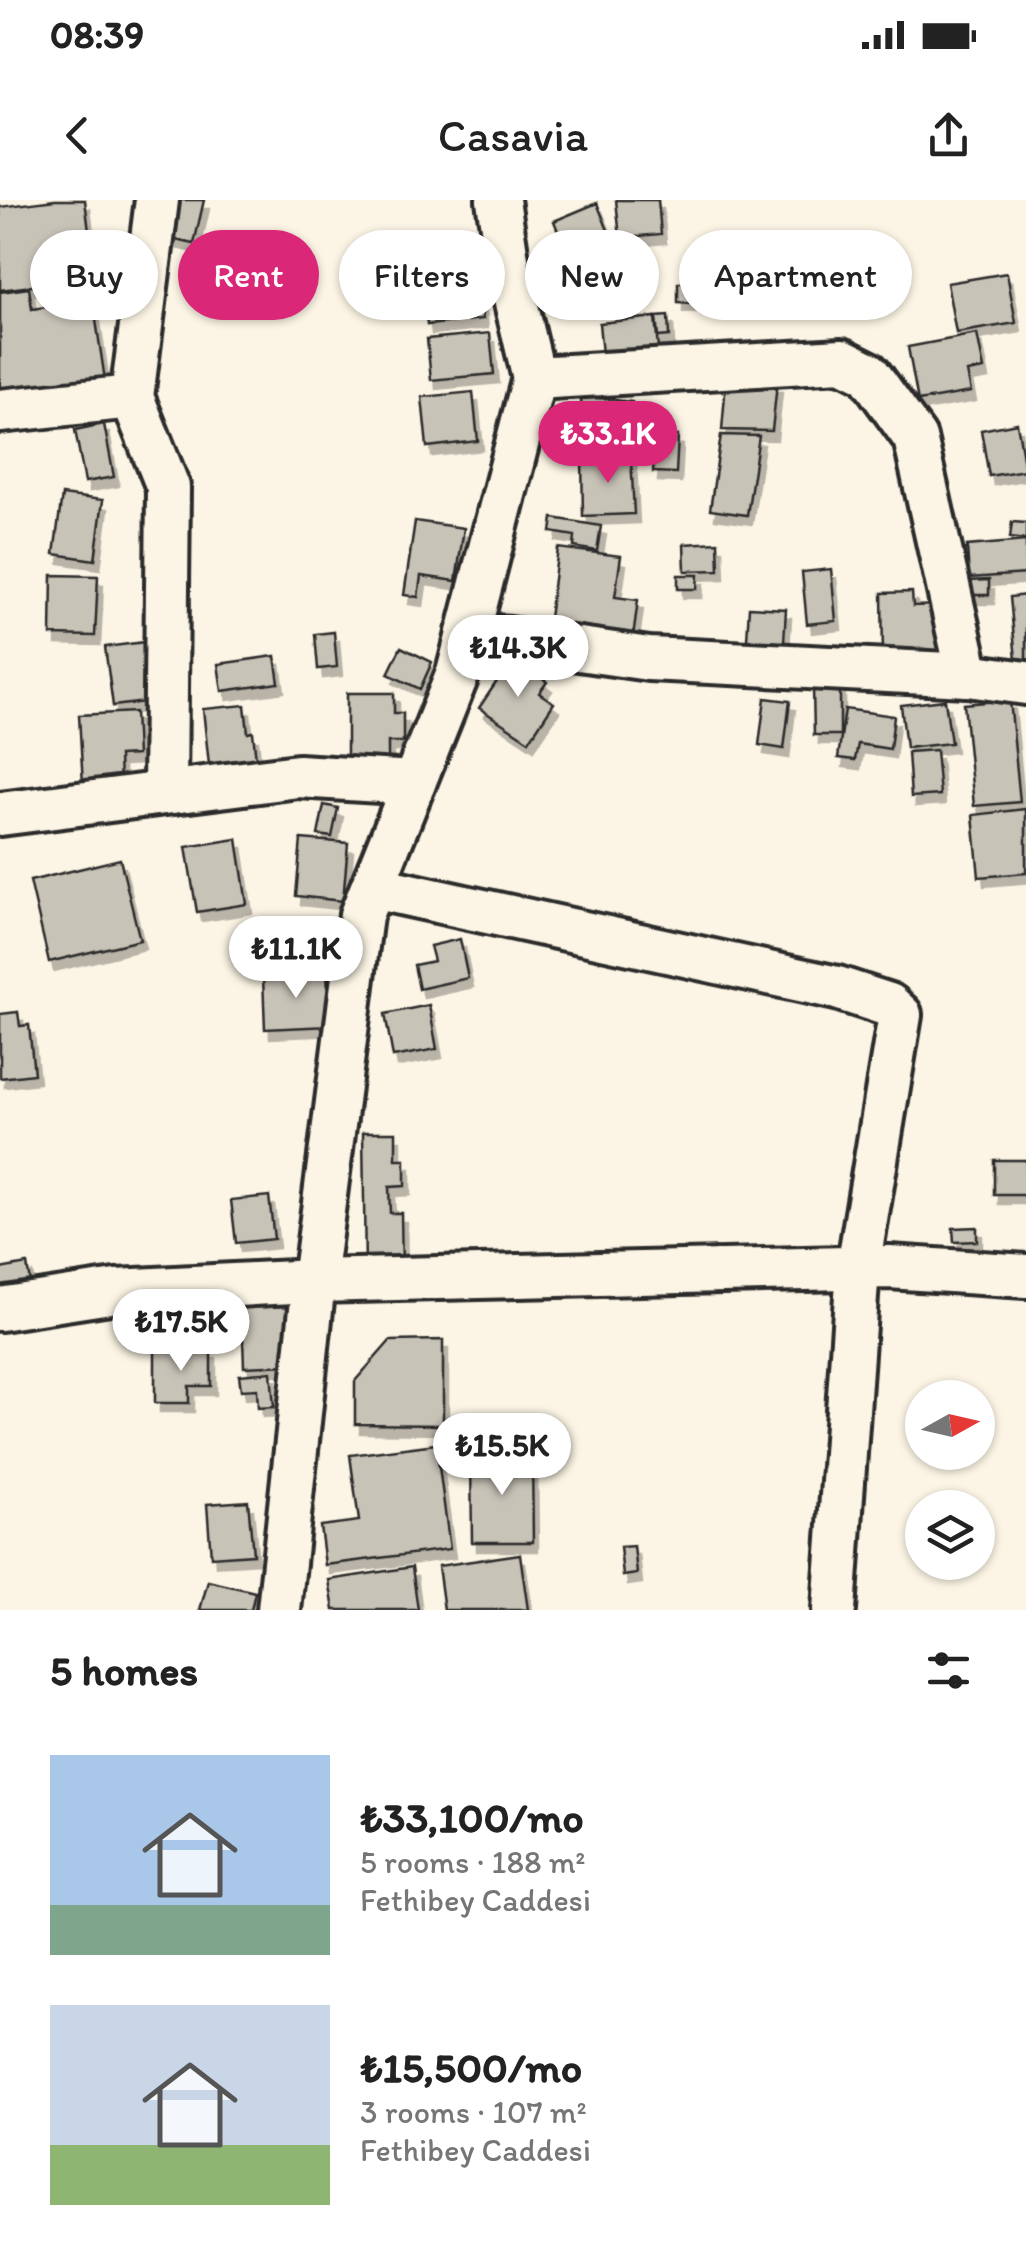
<!DOCTYPE html>
<html lang="en">
<head>
<meta charset="utf-8">
<style>
	:root { --surface:#fff; --page:#f2f2f2; --text:#222; --muted:#767676; --accent:#db2777 }
	body { margin:0; font-family:Itim,sans-serif; background:var(--page); color:var(--text); height:100vh; display:flex; flex-direction:column; font-size:38px; white-space:nowrap }
	* { box-sizing:border-box; margin:0 }
	p { font-size:32px; color:var(--muted) }
	.icon { flex:none; width:55px; height:55px; fill:none; stroke:currentColor; stroke-width:2; stroke-linecap:round; stroke-linejoin:round }
	.map { position:relative; height:1410px; overflow:hidden }
	.side { display:flex; flex-direction:column; background:var(--surface); flex:1 }
	.side>* { flex:none }
	.guide { position:absolute; left:30px; top:30px; width:968px; height:90px; display:flex; gap:20px }
	.needle { width:65px; rotate:82deg }
	.fabs { position:absolute; left:905px; top:1180px; display:grid; gap:20px }
	.fabs a { display:grid; place-items:center; width:90px; height:90px; border-radius:50%; background:var(--surface); box-shadow:0 2px 8px #0004; font-size:50px }
	.price { position:absolute; translate:-50% -85px; padding:0 22px; border-radius:35px; background:#fff; color:#222; font-size:32px; line-height:65px; filter:drop-shadow(0 2px 5px #0008) }
	.price::after { content:''; position:absolute; left:50%; top:60px; width:30px; height:22px; margin-left:-15px; background:inherit; clip-path:polygon(0 0,100% 0,50% 100%) }
	.price.active { background:var(--accent); color:#fff }
	ul { padding:0; list-style:none }
	li { display:flex; align-items:center; gap:30px; height:250px; padding:0 50px }
	li span { display:grid; place-items:center; flex:none; width:280px; height:200px; border-radius:0px; color:#555 }
	li>.icon { margin-inline-start:auto }
	span .icon { width:120px; height:120px; fill:#fffc; stroke-width:1 }
	li b { font-size:42px }
	h2 { display:flex; justify-content:space-between; align-items:center; height:120px; padding:0 50px; font-size:42px }
	.pill { padding:0 35px; border-radius:45px; background:var(--surface); box-shadow:0 2px 8px #0004; font-size:35px; line-height:90px }
	.pill.active { background:var(--accent); color:#fff }
	.status { display:flex; justify-content:space-between; align-items:center; height:70px; padding:0 50px; background:var(--surface); direction:ltr }
	.status svg { height:28px; fill:currentColor }
	header { display:flex; justify-content:space-between; align-items:center; height:130px; padding:0 50px; background:var(--surface); font-size:45px; font-weight:600 }
	.map>svg:first-child { display:block }
	.building { fill:#c8c3b7; stroke:#2b2b2b; stroke-width:2.5; filter:url(#shadow) }
	.lines { fill:none; stroke-linecap:round; stroke-linejoin:round }
	.minor-casing { stroke:#2b2b2b; stroke-width:50 }
	.minor { stroke:#fcf5e5; stroke-width:42 }
</style>
</head>
<body>
<div class="status"><b>08:39</b><svg viewBox="0 0 49 12"><path d="M0 12V9h3v3zM5 12V6h3v6zM10 12V3h3v9zM15 12V0h3v12zM26 1h20v11H26zM47 4h2v5h-2z"/></svg></div>
<header><svg class="icon" aria-label="back" viewBox="0 0 24 24"><path d="M15 5l-7 7 7 7"/></svg>Casavia<svg class="icon" aria-label="share" viewBox="0 0 24 24"><path d="M12 15V3M7 8l5-5 5 5M5 13v7h14v-7"/></svg></header>
<div class="map">
<svg width="1026" height="1410" viewBox="0 0 1026 1410">
	<defs>
		<filter id="shadow"><feDropShadow dx="5" dy="9" stdDeviation="0" flood-color="#0004"/></filter>
	</defs>
	<rect width="100%" height="100%" fill="#fcf5e5"/>
	<filter id="ink" filterUnits="userSpaceOnUse"><feTurbulence type="fractalNoise" baseFrequency=".01" numOctaves="2"/><feDisplacementMap in="SourceGraphic" scale="20" xChannelSelector="R" yChannelSelector="G"/><feConvolveMatrix kernelMatrix="1 2 1 2 8 2 1 2 1" color-interpolation-filters="sRGB"/></filter>
	<g filter="url(#ink)">
		<!-- building -->
		<g class="building">
			<path d="M 55,0 L 85,0 L 95,78 L 0,90 L 0,7 Z"/>
			<path d="M 165,0 L 204,0 L 194,44 L 157,36 Z"/>
			<path d="M 616,0 L 658,0 L 661,34 L 620,38 Z"/>
			<path d="M 597,3 L 622,65 L 578,82 L 554,21 Z"/>
			<path d="M 117,40 L 121,75 L 96,78 L 92,43 Z"/>
			<path d="M 480,42 L 483,68 L 429,74 L 425,48 Z"/>
			<path d="M 382,44 L 421,47 L 419,75 L 380,72 Z"/>
			<path d="M 1007,73 L 1016,123 L 956,133 L 947,83 Z"/>
			<path d="M 478,75 L 483,119 L 427,125 L 422,81 Z"/>
			<path d="M 678,83 L 692,83 L 691,104 L 678,103 Z"/>
			<path d="M 29,88 L 32,109 L 93,100 L 105,180 L 0,195 L 0,92 Z"/>
			<path d="M 668,116 L 669,136 L 658,137 L 656,117 Z"/>
			<path d="M 655,117 L 659,159 L 603,165 L 599,123 Z"/>
			<path d="M 490,133 L 494,174 L 431,180 L 427,139 Z"/>
			<path d="M 977,134 L 984,169 L 967,172 L 971,192 L 918,201 L 908,147 Z"/>
			<path d="M 726,182 L 777,183 L 772,231 L 722,230 Z"/>
			<path d="M 473,192 L 478,241 L 427,247 L 422,197 Z"/>
			<path d="M 582,196 L 632,202 L 629,225 L 579,219 Z"/>
			<path d="M 1017,223 L 1025,270 L 989,276 L 981,230 Z"/>
			<path d="M 104,224 L 114,277 L 85,282 L 75,230 Z"/>
			<path d="M 655,235 L 678,236 L 676,273 L 653,272 Z"/>
			<path d="M 721,235 L 759,236 L 747,315 L 710,310 Z"/>
			<path d="M 631,255 L 634,314 L 583,316 L 582,257 Z"/>
			<path d="M 62,295 L 103,300 L 95,360 L 54,354 Z"/>
			<path d="M 553,318 L 601,326 L 597,351 L 574,347 L 575,336 L 551,332 Z"/>
			<path d="M 415,321 L 464,328 L 456,381 L 421,376 L 418,397 L 404,395 Z"/>
			<path d="M 1012,322 L 1026,323 L 1026,340 L 1010,338 Z"/>
			<path d="M 1026,341 L 1026,374 L 969,378 L 967,346 Z"/>
			<path d="M 718,342 L 719,370 L 685,371 L 684,344 Z"/>
			<path d="M 558,348 L 621,356 L 615,397 L 638,400 L 633,437 L 548,426 Z"/>
			<path d="M 831,369 L 836,421 L 807,424 L 802,372 Z"/>
			<path d="M 52,375 L 98,376 L 95,436 L 51,435 Z"/>
			<path d="M 678,375 L 698,375 L 697,389 L 678,389 Z"/>
			<path d="M 989,380 L 989,395 L 970,395 L 969,381 Z"/>
			<path d="M 912,392 L 913,406 L 940,405 L 942,455 L 883,457 L 882,393 Z"/>
			<path d="M 1026,395 L 1026,469 L 1017,470 L 1010,397 Z"/>
			<path d="M 749,407 L 786,409 L 783,459 L 746,456 Z"/>
			<path d="M 334,432 L 337,467 L 318,469 L 315,434 Z"/>
			<path d="M 145,442 L 153,501 L 113,506 L 105,447 Z"/>
			<path d="M 401,447 L 432,462 L 420,489 L 388,474 Z"/>
			<path d="M 275,456 L 279,483 L 222,491 L 218,464 Z"/>
			<path d="M 512,459 L 547,482 L 539,493 L 554,503 L 529,541 L 479,508 Z"/>
			<path d="M 813,486 L 840,486 L 840,535 L 814,535 Z"/>
			<path d="M 347,493 L 394,493 L 394,513 L 403,513 L 403,542 L 388,542 L 388,561 L 347,560 Z"/>
			<path d="M 765,498 L 790,501 L 784,549 L 759,545 Z"/>
			<path d="M 945,500 L 951,543 L 906,548 L 901,505 Z"/>
			<path d="M 1010,500 L 1020,602 L 974,606 L 964,504 Z"/>
			<path d="M 245,505 L 248,533 L 253,532 L 257,569 L 210,574 L 203,509 Z"/>
			<path d="M 845,509 L 894,516 L 890,549 L 858,544 L 855,560 L 838,558 Z"/>
			<path d="M 135,512 L 137,555 L 119,556 L 120,583 L 83,585 L 79,515 Z"/>
			<path d="M 936,550 L 940,595 L 911,597 L 908,552 Z"/>
			<path d="M 324,605 L 338,608 L 332,637 L 318,635 Z"/>
			<path d="M 1026,609 L 1026,673 L 979,677 L 973,615 Z"/>
			<path d="M 237,639 L 247,704 L 197,712 L 186,647 Z"/>
			<path d="M 301,639 L 348,643 L 343,701 L 296,696 Z"/>
			<path d="M 120,659 L 140,740 L 49,762 L 30,681 Z"/>
			<path d="M 460,739 L 468,778 L 419,789 L 414,765 L 434,761 L 430,746 Z"/>
			<path d="M 327,773 L 330,826 L 265,829 L 263,777 Z"/>
			<path d="M 429,805 L 437,849 L 393,857 L 385,814 Z"/>
			<path d="M 18,812 L 20,826 L 29,825 L 34,874 L 0,878 L 0,814 Z"/>
			<path d="M 363,932 L 396,932 L 396,960 L 405,960 L 405,986 L 389,987 L 390,1013 L 401,1013 L 402,1068 L 365,1069 Z"/>
			<rect x="994" y="960" width="32" height="35"/>
			<path d="M 269,996 L 274,1039 L 236,1043 L 231,1000 Z"/>
			<path d="M 977,1027 L 977,1041 L 954,1042 L 953,1028 Z"/>
			<path d="M 27,1064 L 33,1101 L 0,1106 L 0,1069 Z"/>
			<path d="M 287,1106 L 289,1165 L 244,1167 L 242,1108 Z"/>
			<path d="M 443,1140 L 443,1225 L 355,1224 L 355,1181 L 390,1141 Z"/>
			<path d="M 155,1150 L 211,1150 L 211,1186 L 189,1186 L 189,1203 L 155,1203 Z"/>
			<path d="M 271,1172 L 274,1207 L 258,1208 L 257,1189 L 241,1190 L 239,1175 Z"/>
			<path d="M 436,1244 L 450,1349 L 325,1365 L 320,1326 L 359,1321 L 350,1255 Z"/>
			<path d="M 532,1254 L 533,1342 L 472,1342 L 471,1255 Z"/>
			<path d="M 248,1301 L 253,1354 L 211,1357 L 207,1304 Z"/>
			<path d="M 634,1346 L 637,1374 L 623,1376 L 620,1347 Z"/>
			<path d="M 520,1354 L 528,1410 L 444,1410 L 438,1366 Z"/>
			<path d="M 412,1367 L 418,1410 L 334,1410 L 329,1380 Z"/>
			<path d="M 208,1381 L 255,1392 L 251,1410 L 200,1410 Z"/>
		</g>
		<g class="lines">
			<defs>
				<g id="minor">
					<path d="M 157,0 L 132,197 L 168,287 L 165,591"/>
					<path d="M 534,178 L 842,160 L 868,173 L 915,238 L 968,475"/>
					<path d="M 0,211 L 132,197"/>
					<path d="M 468,433 L 649,459 L 968,475 L 1026,483"/>
					<path d="M 0,614 L 298,576 L 414,583"/>
					<path d="M 373,687 L 837,788 L 889,805 L 900,815 L 858,1068 L 834,1410"/>
					<path d="M 0,1109 L 116,1091 L 314,1081 L 889,1067 L 1026,1076"/>
					<path d="M 279,1410 L 314,1081 L 361,715 L 458,473 L 534,178 L 509,73 L 498,0"/>
				</g>
			</defs>
			<!-- minor casing -->
			<use href="#minor" class="minor-casing"/>
			<!-- minor -->
			<use href="#minor" class="minor"/>
		</g>
	</g>
</svg>
<div class="fabs">
<a><svg class="needle" viewBox="-14 -14 28 28"><path d="M0-13l5 13h-10z" fill="#e53935"/><path d="M0 13l5-13h-10z" fill="#767676"/></svg></a>
<a><svg class="icon" aria-label="layers" viewBox="0 0 24 24"><path d="M12 4l9 5-9 5-9-5zM3 14l9 5 9-5"/></svg></a>
</div>
<b class="price active" style="left:608px;top:286px">₺33.1K</b>
<b class="price" style="left:518px;top:500px">₺14.3K</b>
<b class="price" style="left:296px;top:801px">₺11.1K</b>
<b class="price" style="left:181px;top:1174px">₺17.5K</b>
<b class="price" style="left:502px;top:1298px">₺15.5K</b>
<div class="guide">
<a class="pill">Buy</a>
<a class="pill active">Rent</a>
<a class="pill">Filters</a>
<a class="pill">New</a>
<a class="pill">Apartment</a>
</div>
</div>
<section class="side">
<h2>5 homes<svg class="icon" aria-label="filters" viewBox="0 0 24 24"><path d="M4 7h16M4 17h16"/><circle cx="9" cy="7" r="2"/><circle cx="15" cy="17" r="2"/></svg></h2>
<ul>
<li><span style="background:linear-gradient(#a9c7e8 75%,#7fa58c 0)"><svg class="icon" aria-label="home" viewBox="0 0 24 24"><path d="M3 11l9-7 9 7M6 9v11h12V9"/></svg></span><div><b>₺33,100/mo</b><p>5 rooms · 188 m²</p><p>Fethibey Caddesi</p></div></li>
<li><span style="background:linear-gradient(#c9d6e8 70%,#8fb573 0)"><svg class="icon" aria-label="home" viewBox="0 0 24 24"><path d="M3 11l9-7 9 7M6 9v11h12V9"/></svg></span><div><b>₺15,500/mo</b><p>3 rooms · 107 m²</p><p>Fethibey Caddesi</p></div></li>
</ul>
</section>
</body>
</html>
